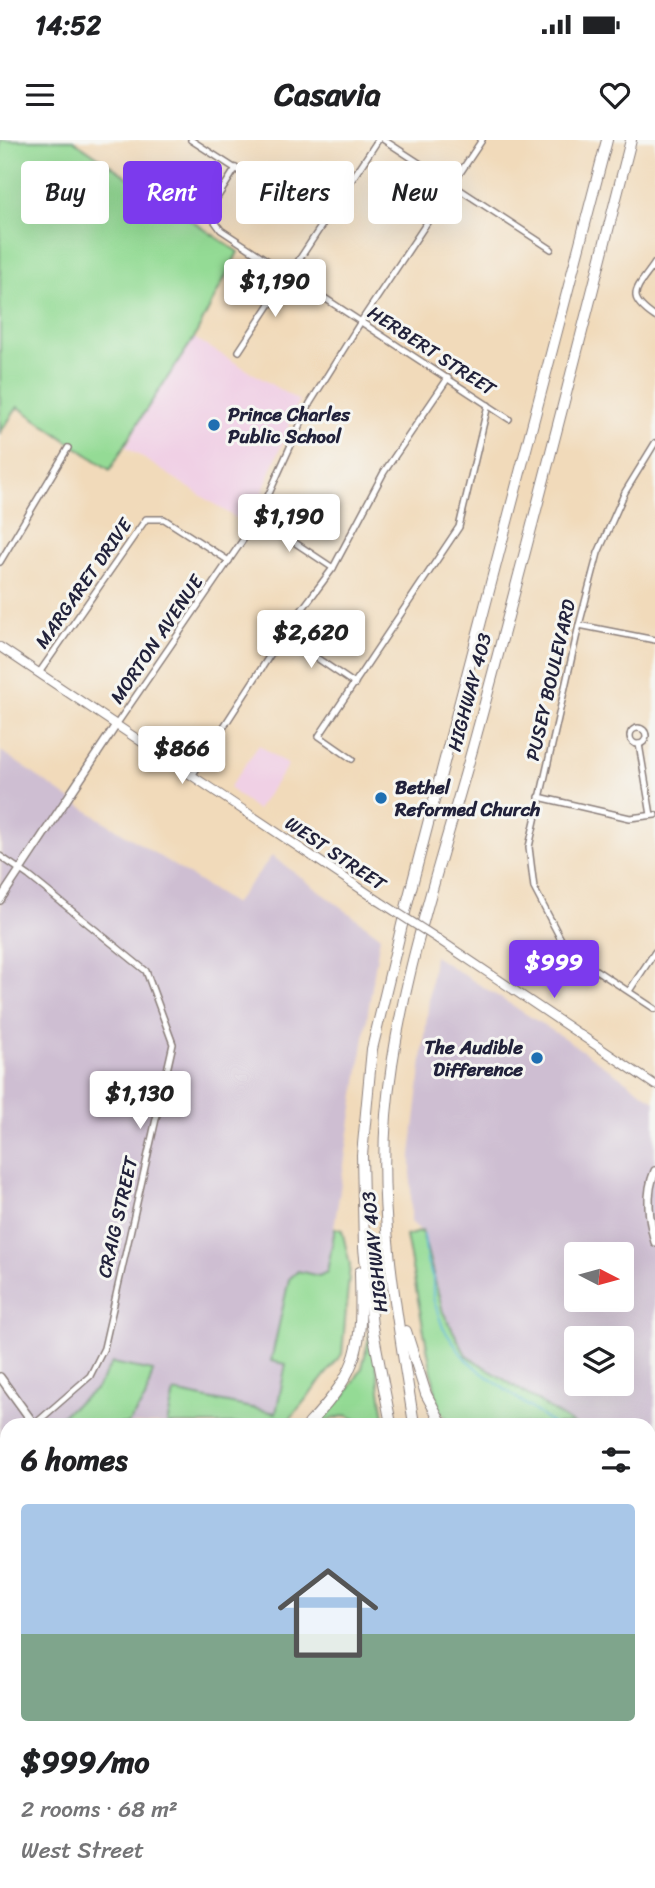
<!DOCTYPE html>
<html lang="en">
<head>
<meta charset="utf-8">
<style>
	:root { --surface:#fff; --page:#f6f6f6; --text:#202124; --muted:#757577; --line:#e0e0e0; --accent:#7c3aed }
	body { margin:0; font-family:Sriracha,sans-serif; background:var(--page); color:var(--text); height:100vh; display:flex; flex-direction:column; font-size:26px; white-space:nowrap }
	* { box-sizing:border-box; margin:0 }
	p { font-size:23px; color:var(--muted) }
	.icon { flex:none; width:38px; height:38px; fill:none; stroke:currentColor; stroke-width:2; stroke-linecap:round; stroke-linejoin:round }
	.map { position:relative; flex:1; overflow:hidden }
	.details { position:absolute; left:0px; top:1278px; width:656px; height:471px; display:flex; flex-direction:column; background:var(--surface); border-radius:21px 21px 0 0; box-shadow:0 7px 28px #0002 }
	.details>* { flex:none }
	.top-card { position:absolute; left:21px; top:21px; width:614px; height:63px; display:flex; gap:14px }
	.needle { width:46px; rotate:96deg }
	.controls { position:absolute; left:564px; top:1102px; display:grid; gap:14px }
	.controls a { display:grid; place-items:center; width:70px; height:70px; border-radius:7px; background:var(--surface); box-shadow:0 7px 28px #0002; font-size:35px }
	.price { position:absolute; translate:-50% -60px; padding:0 16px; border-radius:7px; background:#fff; color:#222; font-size:23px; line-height:46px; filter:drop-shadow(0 2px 4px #0008) }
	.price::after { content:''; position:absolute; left:50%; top:42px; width:21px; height:16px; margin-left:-10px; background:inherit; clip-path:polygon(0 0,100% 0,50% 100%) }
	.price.selected { background:var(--accent); color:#fff }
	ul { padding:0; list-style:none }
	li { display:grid; align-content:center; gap:14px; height:371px; padding:0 21px }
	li+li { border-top:2px solid var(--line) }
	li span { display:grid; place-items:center; height:217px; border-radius:7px; color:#555 }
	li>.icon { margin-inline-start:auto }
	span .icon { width:126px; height:126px; fill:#fffc; stroke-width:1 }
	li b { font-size:30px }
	h2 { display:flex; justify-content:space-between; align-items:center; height:84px; padding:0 21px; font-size:30px }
	.chip { padding:0 24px; border-radius:7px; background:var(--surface); box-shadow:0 7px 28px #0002; font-size:24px; line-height:63px }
	.chip.selected { background:var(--accent); color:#fff }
	.status { display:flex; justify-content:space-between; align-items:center; height:49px; padding:0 35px; background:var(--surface); direction:ltr }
	.status svg { height:19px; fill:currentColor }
	header { display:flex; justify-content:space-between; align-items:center; height:91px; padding:0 21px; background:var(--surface); font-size:32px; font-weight:800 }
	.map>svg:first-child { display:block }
	.built { fill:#f0d0e5 }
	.industrial { fill:#cebed2; fill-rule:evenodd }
	.green { fill:#94db95; stroke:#5b7e68; stroke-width:2 }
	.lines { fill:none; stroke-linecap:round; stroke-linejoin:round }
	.stream { stroke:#58b4d6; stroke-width:2 }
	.minor-casing { stroke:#8a7e7a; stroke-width:8 }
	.tertiary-casing { stroke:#8a7e7a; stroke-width:10 }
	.secondary-casing { stroke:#8a7e7a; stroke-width:10 }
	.motorway-casing { stroke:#8a7e7a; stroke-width:12 }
	.minor { stroke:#fff; stroke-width:5 }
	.tertiary { stroke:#fff; stroke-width:7 }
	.secondary { stroke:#fff; stroke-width:8 }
	.motorway { stroke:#fff; stroke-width:10 }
	.rail { stroke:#22223b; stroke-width:2 }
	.secondary-bridge-casing { stroke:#8a7e7a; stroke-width:10; stroke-linecap:butt }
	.secondary-bridge { stroke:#fff; stroke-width:8 }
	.poi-dot { fill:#1f6fb2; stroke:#f6f6f2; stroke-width:2.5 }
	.labels { text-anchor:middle; stroke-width:6; stroke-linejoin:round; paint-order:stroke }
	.street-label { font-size:19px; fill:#22223b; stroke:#f6f6f2 }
	.poi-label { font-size:19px; font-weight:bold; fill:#22223b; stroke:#f6f6f2; text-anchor:start }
</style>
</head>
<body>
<div class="status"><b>14:52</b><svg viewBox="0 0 49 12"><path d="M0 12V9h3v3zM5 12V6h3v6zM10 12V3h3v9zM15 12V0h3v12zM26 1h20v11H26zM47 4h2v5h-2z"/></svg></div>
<header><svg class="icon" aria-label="menu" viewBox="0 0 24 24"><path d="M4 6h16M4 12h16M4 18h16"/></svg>Casavia<svg class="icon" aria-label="heart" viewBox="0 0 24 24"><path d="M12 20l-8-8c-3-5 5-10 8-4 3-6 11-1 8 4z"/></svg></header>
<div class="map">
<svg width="655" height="1748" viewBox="0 0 655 1748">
	<rect width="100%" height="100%" fill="#f6f6f2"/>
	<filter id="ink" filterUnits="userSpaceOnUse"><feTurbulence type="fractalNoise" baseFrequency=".0143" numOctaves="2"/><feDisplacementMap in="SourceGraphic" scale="14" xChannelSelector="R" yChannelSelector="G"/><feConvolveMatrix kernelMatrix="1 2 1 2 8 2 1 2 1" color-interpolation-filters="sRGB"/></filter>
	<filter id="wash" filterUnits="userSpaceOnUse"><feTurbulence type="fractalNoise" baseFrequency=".00686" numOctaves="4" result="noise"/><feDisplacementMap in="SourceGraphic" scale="28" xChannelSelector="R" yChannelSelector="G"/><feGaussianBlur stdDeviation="1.57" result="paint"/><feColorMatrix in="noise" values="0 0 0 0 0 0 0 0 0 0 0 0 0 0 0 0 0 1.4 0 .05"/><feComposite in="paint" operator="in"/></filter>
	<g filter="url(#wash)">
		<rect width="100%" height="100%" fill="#f1daba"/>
		<!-- built -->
		<g class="built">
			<path d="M 194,198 L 299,261 L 261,356 L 245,384 L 126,307 L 144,273 Z"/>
			<path d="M 259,605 L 288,625 L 257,670 L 229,648 Z"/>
			<path d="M 297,1741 L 432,1741 L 433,1748 L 288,1748 Z"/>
		</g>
		<!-- industrial -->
		<g class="industrial">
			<path d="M 1,611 L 74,662 L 234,764 L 272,716 L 380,796 L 327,1132 L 319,1136 L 298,1131 L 271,1221 L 286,1223 L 276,1273 L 174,1252 L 167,1284 L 128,1284 L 130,1280 L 96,1249 L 50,1284 L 7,1284 L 7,1472 L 0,1473 Z"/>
			<path d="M 434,816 L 564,898 L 655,961 L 655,1303 L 649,1307 L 649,1284 L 573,1284 L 466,1215 L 443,1172 L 422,1092 L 411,1082 L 411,1015 ZM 576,1115 L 621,1115 L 621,1160 L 576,1160 ZM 576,1199 L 621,1199 L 621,1244 L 576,1244 Z"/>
			<path d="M 0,1669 L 7,1694 L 7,1741 L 20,1741 L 22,1748 L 0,1748 Z"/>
		</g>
		<!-- green -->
		<g class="green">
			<path d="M 0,0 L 73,0 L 238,112 L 194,198 L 144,273 L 110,330 L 18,267 L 0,293 Z"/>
			<path d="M 335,1088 L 342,1090 L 350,1125 L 342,1214 L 286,1284 L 167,1284 L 174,1252 L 276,1273 L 286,1224 L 271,1221 L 289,1139 L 298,1131 L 319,1136 L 327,1132 Z"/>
			<path d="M 422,1091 L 443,1172 L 466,1215 L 573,1284 L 452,1284 L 439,1271 L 406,1096 Z"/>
			<path d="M 371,1189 L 385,1284 L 367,1284 L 346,1275 L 316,1284 L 346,1254 L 362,1228 Z"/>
			<path d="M 112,1223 L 153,1231 L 145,1259 L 128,1284 L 50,1284 L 96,1249 Z"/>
			<path d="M 655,1303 L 655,1377 L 649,1376 L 649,1307 Z"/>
			<path d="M 649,1420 L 655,1421 L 655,1452 L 649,1469 Z"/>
			<path d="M 655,1463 L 655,1630 L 649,1636 L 649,1480 Z"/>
			<path d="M 537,1741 L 573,1741 L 574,1748 L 538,1748 Z"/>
		</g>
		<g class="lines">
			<!-- stream -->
			<g class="stream">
				<path d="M 424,1095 L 427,1122 L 433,1138 L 433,1158 L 443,1188 L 462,1215 L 478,1230 L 553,1284"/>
				<path d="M 649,1350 L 655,1354"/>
				<path d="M 649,1472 L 655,1455"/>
				<path d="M 0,1578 L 7,1589"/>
				<path d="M 112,1741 L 117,1748"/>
				<path d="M 154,1741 L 159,1748"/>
				<path d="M 533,1741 L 534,1748"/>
			</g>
		</g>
	</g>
	<g filter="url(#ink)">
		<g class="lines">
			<defs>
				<g id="minor">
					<path d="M 191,0 L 253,40"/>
					<path d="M 384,0 L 551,109"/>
					<path d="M 236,28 L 215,61 L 213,79 L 221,90 L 509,279"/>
					<path d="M 655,123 C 637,150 623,155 655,177"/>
					<path d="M 239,211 L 378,0"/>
					<path d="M 655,303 L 625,352 L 598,413 L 579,485 L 529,707 L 534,748 L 567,811 L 655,869"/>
					<path d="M 258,378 L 333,428"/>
					<path d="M 0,422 L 68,308"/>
					<path d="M 579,485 L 655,500"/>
					<path d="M 283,495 L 355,544"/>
					<path d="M 39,533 L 146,379 L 164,379 L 229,421"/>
					<path d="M 116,585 L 258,378 L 310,263 L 360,183 L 482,0"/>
					<circle cx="638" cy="596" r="8"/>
					<path d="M 639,604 L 651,675"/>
					<path d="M 352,619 L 319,596 L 459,387 L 488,265"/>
					<path d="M 192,636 L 283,495 L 333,428 L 384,332 L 448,238"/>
					<path d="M 539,657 L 630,678 L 655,675"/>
					<path d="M 0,716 L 29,736 L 146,831 L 173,904 L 104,1208 L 90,1236 L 35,1284"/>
					<path d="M 629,851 L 655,812"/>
				</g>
				<g id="tertiary">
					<path d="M 0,760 L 116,585"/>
					<path d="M 655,1031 C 645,1054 649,1079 655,1102"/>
					<path d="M 0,1237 L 34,1284"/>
				</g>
				<g id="secondary">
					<path d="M 0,507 L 379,761"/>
					<path d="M 438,799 L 655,945"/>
					<path d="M 649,1397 L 655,1397"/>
					<path d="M 649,1406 L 655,1407"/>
					<path d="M 0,1498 L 7,1497"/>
					<path d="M 0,1516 L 7,1515"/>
				</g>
				<g id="motorway">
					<path d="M 406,1191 L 426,1254 L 442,1284"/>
					<path d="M 309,1284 C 361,1228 362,1207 360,1132"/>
					<path d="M 391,1284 L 372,1186 L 364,1108 L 362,1015 L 372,909 L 408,760 L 607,0"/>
					<path d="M 414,1284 C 398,1182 378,1079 386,975 C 397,846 442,721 476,596 C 530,398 580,199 631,0"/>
					<path d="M 649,1388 L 655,1389"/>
					<path d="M 467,1741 L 468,1748"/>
					<path d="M 490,1741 L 491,1748"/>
				</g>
			</defs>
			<!-- minor casing -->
			<use href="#minor" class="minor-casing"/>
			<!-- tertiary casing -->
			<use href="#tertiary" class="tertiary-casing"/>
			<!-- secondary casing -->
			<use href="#secondary" class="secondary-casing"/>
			<!-- motorway casing -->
			<use href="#motorway" class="motorway-casing"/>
			<!-- minor -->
			<use href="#minor" class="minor"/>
			<!-- tertiary -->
			<use href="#tertiary" class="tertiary"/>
			<!-- secondary -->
			<use href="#secondary" class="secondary"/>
			<!-- motorway -->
			<use href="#motorway" class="motorway"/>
			<!-- rail -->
			<g class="rail">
				<path d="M 0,1555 L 7,1565"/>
				<path d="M 133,1741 L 138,1748"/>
			</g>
			<defs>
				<path id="secondary-bridge" d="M 379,761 L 438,799"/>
			</defs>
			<!-- secondary-bridge casing -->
			<use href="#secondary-bridge" class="secondary-bridge-casing"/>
			<!-- secondary-bridge -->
			<use href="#secondary-bridge" class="secondary-bridge"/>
		</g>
	</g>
	<!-- markers -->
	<g class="poi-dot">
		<circle cx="214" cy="285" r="7"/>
		<circle cx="381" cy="658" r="7"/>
		<circle cx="537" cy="918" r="7"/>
	</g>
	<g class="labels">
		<!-- street labels -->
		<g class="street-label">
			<text transform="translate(432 210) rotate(33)" y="7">HERBERT STREET</text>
			<text transform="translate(83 443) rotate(-55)" y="7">MARGARET DRIVE</text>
			<text transform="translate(156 499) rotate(-56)" y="7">MORTON AVENUE</text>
			<text transform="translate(550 540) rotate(-77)" y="7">PUSEY BOULEVARD</text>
			<text transform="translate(469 552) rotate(-75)" y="7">HIGHWAY 403</text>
			<text transform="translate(336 713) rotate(34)" y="7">WEST STREET</text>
			<text transform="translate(117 1077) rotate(-77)" y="7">CRAIG STREET</text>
			<text transform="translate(374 1112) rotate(-96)" y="7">HIGHWAY 403</text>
		</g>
		<!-- poi labels -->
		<g class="poi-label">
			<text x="228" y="281">Prince Charles<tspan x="228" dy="22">Public School</tspan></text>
			<text x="395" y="654">Bethel<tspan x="395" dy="22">Reformed Church</tspan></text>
			<text x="523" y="914" text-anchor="end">The Audible<tspan x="523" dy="22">Difference</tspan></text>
		</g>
	</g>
</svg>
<div class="controls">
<a><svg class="needle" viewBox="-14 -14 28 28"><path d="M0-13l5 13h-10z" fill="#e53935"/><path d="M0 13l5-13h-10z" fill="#757577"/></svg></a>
<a><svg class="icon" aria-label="layers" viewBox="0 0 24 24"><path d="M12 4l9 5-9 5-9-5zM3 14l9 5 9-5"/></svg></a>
</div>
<b class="price" style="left:275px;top:179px">$1,190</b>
<b class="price" style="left:289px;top:414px">$1,190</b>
<b class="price" style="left:311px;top:530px">$2,620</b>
<b class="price" style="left:182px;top:646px">$866</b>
<b class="price selected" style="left:554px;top:860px">$999</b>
<b class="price" style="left:140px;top:991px">$1,130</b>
<div class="top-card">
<a class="chip">Buy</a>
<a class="chip selected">Rent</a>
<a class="chip">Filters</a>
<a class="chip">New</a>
</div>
<section class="details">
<h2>6 homes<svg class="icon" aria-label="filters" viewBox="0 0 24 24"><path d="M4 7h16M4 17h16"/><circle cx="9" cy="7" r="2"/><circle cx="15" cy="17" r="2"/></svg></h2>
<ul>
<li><span style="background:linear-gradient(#a9c7e8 60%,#7fa58c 0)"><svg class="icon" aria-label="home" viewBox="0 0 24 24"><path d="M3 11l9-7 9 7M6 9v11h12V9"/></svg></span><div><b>$999/mo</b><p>2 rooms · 68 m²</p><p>West Street</p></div></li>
</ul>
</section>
</div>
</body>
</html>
